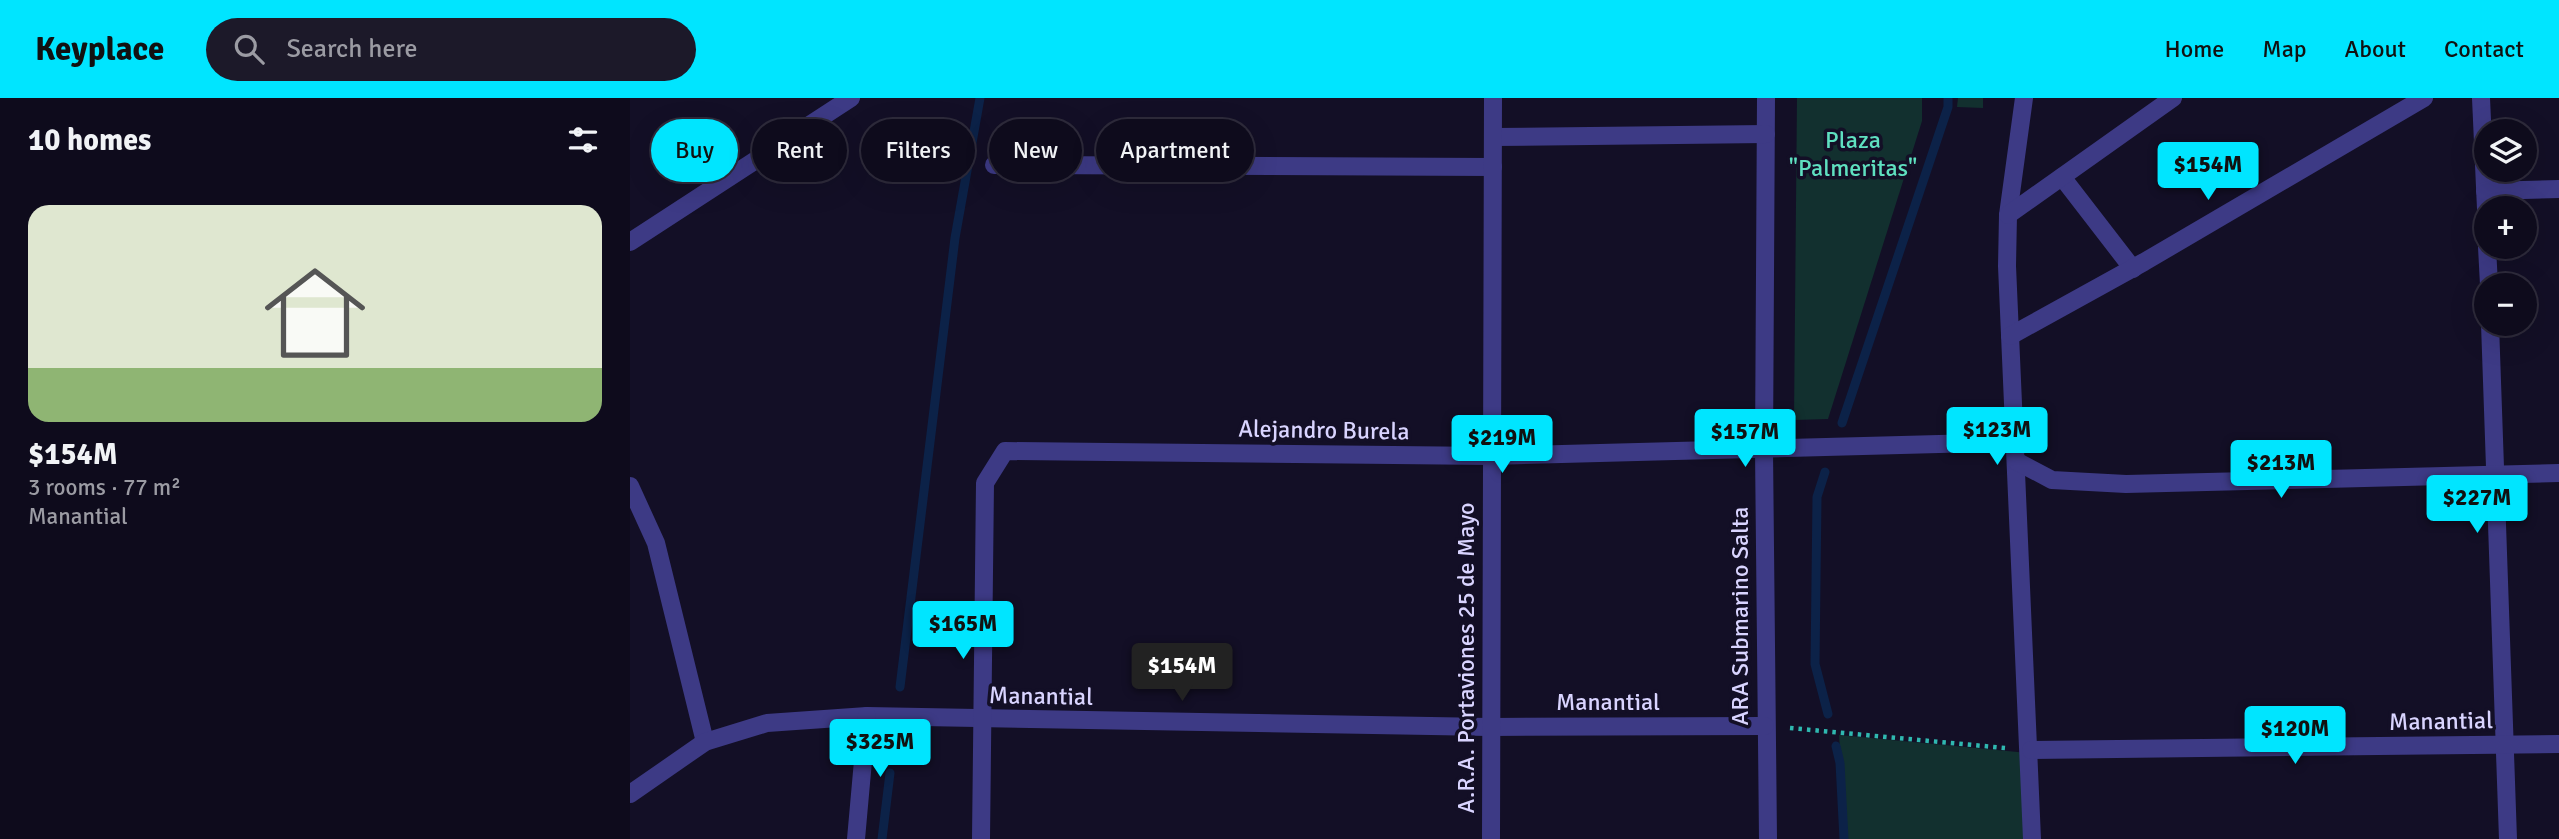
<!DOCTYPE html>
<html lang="en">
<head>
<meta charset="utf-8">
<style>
	:root { --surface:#0e0b1c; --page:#1c1929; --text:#f1f3f6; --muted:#9b9ba3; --line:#2e2b3b; --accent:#00e5ff }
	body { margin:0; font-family:Signika,sans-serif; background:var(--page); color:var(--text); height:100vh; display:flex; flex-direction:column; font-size:26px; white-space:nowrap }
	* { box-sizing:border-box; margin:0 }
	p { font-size:23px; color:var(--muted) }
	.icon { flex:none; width:38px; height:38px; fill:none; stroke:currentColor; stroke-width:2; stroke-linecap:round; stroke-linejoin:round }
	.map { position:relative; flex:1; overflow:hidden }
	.side { display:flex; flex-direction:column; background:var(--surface); width:630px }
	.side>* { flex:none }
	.top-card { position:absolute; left:21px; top:21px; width:665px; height:63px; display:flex; gap:14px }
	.tools { position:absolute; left:1844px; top:21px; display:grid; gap:14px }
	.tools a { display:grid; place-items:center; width:63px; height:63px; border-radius:50%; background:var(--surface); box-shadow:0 7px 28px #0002,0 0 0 2px var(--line); font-size:35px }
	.price { position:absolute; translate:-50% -60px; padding:0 16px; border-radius:7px; background:var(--accent); color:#111; font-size:23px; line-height:46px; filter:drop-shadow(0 2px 4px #0008) }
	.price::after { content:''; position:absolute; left:50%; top:42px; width:21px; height:16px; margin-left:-10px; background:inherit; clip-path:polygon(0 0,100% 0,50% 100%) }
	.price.on { background:#222; color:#fff }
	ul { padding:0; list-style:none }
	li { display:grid; align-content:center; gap:14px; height:371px; padding:0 28px }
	li span { display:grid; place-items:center; height:217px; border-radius:21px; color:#555 }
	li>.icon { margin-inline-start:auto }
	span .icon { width:126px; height:126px; fill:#fffc; stroke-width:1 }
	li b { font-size:30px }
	h2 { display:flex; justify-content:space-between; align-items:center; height:84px; padding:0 28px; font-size:30px }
	.pill { padding:0 24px; border-radius:32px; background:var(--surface); box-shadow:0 7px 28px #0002,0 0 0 2px var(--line); font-size:24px; line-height:63px }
	.pill.on { background:var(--accent); color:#111 }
	header { display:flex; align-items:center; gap:42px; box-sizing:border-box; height:98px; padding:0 35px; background:var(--accent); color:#111 }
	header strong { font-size:33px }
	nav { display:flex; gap:38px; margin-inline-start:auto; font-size:24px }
	.search { width:490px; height:63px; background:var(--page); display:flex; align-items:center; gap:18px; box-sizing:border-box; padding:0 24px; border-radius:38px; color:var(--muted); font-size:26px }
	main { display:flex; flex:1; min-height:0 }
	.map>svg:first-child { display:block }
	.green { fill:#12302f }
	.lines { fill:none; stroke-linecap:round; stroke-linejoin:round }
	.stream { stroke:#0c2248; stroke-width:9 }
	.path { stroke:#2fb8b0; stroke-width:4.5; stroke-dasharray:3.5 5; stroke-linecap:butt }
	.minor { stroke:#3d3a85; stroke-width:18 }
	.labels { text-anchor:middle; stroke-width:7; stroke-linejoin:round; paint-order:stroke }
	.park-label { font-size:24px; fill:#5fe0c0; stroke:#130f26 }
	.street-label { font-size:24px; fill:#d9d4ff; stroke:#130f26 }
</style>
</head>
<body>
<header>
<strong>Keyplace</strong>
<div class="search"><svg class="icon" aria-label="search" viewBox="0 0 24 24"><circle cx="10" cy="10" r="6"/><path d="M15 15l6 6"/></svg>Search here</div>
<nav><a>Home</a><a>Map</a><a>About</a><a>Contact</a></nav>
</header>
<main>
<section class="side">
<h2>10 homes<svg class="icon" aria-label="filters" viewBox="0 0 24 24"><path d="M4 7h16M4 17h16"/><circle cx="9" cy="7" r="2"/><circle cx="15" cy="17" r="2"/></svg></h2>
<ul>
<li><span style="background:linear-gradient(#dfe7d0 75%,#8fb573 0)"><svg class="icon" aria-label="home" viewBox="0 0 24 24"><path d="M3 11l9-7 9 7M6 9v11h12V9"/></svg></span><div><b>$154M</b><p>3 rooms · 77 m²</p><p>Manantial</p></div></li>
</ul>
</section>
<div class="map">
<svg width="1929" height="741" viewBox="0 0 1929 741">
	<rect width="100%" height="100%" fill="#130f26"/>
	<!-- green -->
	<g class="green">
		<path d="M 1167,0 L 1292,0 L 1292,23 L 1198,321 L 1164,322 Z"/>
		<path d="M 1328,0 L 1353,0 L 1353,10 L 1327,9 Z"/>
		<path d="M 1209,637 L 1398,655 L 1400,741 L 1216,741 Z"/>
	</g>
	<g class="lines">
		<!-- stream -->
		<g class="stream">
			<path d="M 1212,325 L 1318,9 L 1318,0"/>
			<path d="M 1195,374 L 1187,399 L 1185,566 L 1198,616"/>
			<path d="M 270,589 L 325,140 L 350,0"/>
			<path d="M 1206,648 L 1210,665 L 1214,741"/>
			<path d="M 252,741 L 260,675"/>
		</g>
		<!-- path -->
		<path class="path" d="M 1160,630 L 1375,650"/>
		<!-- minor -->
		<g class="minor">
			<path d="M 1136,0 L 1134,352 L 1138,741"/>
			<path d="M 1394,0 L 1378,117 L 1377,168 L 1402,741"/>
			<path d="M 1851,0 L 1857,133"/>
			<path d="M 863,39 L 1136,36"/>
			<path d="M 364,67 L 863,69"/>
			<path d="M 1432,79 L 1503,171"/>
			<path d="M 1855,93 L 1929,91"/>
			<path d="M 1378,117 L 1543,0"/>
			<path d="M 0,144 L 221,0"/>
			<path d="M 1857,149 L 1859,187"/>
			<path d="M 1860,226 L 1878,741"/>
			<path d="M 1380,238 L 1514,164 L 1794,0"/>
			<path d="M 1386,363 L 1422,382 L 1496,386 L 1929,375"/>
			<path d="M 0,388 L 26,445 L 75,644"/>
			<path d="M 1401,652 L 1929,646"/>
			<path d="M 0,696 L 75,644 L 137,625 L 237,618 L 859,629 L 1135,628"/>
			<path d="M 226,741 L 237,618"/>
			<path d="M 351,741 L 355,385 L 375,353 L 861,358 L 1385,344"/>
			<path d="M 861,741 L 863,0"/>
		</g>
	</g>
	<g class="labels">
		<!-- park labels -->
		<g class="park-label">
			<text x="1223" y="50">Plaza<tspan x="1223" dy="28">"Palmeritas"</tspan></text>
		</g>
		<!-- street labels -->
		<g class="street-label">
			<text transform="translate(694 332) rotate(1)" y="8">Alejandro Burela</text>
			<text transform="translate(1110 518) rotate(-90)" y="8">ARA Submarino Salta</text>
			<text transform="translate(836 560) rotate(-90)" y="8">A.R.A. Portaviones 25 de Mayo</text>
			<text transform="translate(411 598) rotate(1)" y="8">Manantial</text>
			<text x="978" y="612">Manantial</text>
			<text transform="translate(1811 623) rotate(-1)" y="8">Manantial</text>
		</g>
	</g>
</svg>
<div class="tools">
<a><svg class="icon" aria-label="layers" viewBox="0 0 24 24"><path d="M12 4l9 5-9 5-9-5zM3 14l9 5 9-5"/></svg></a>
<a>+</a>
<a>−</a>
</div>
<b class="price" style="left:1578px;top:104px">$154M</b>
<b class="price" style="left:1367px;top:369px">$123M</b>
<b class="price" style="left:1115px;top:371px">$157M</b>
<b class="price" style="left:872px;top:377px">$219M</b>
<b class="price" style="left:1651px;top:402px">$213M</b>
<b class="price" style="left:1847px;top:437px">$227M</b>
<b class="price" style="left:333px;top:563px">$165M</b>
<b class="price on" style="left:552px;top:605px">$154M</b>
<b class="price" style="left:1665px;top:668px">$120M</b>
<b class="price" style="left:250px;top:681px">$325M</b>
<div class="top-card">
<a class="pill on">Buy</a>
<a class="pill">Rent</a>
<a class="pill">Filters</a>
<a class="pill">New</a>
<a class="pill">Apartment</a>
</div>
</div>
</main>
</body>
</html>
